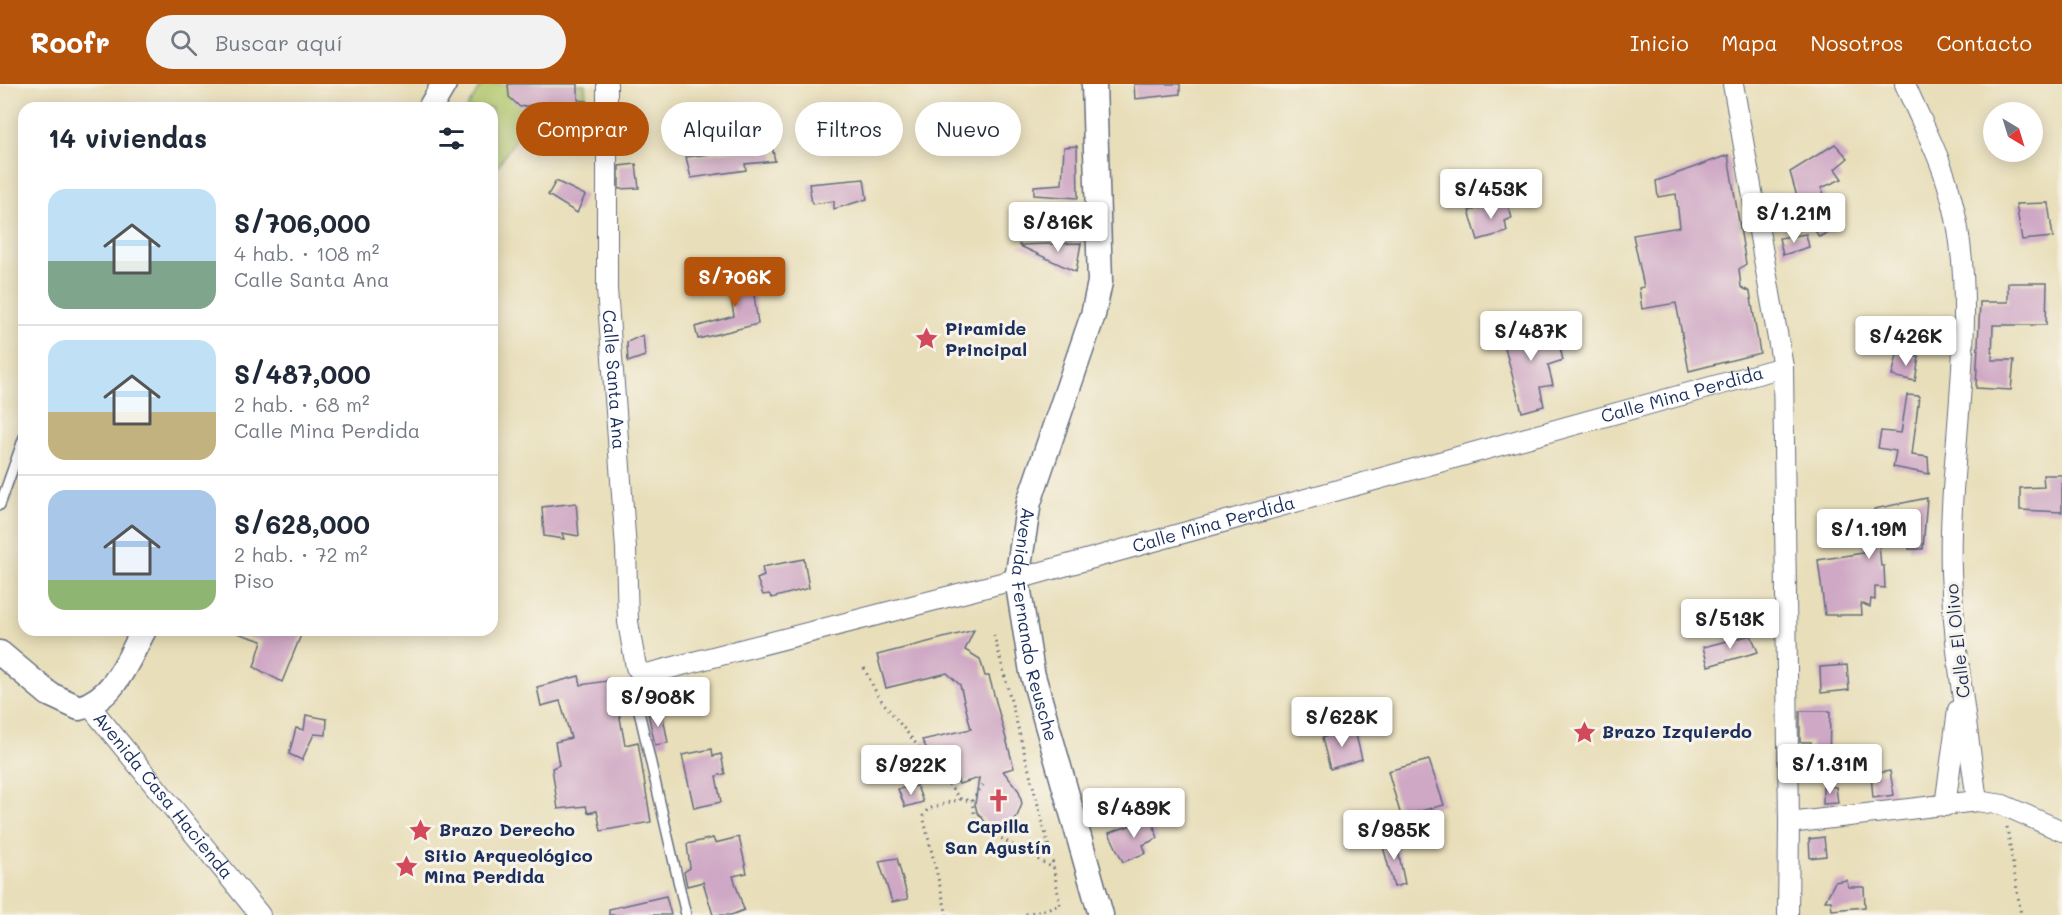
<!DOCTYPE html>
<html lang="es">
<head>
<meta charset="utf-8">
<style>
	:root { --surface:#fff; --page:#f2f2f3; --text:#1f2937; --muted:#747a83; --line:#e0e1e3; --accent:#b45309 }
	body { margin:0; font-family:Mali,sans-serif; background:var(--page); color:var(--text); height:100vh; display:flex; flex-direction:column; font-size:22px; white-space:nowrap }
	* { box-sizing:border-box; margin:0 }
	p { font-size:20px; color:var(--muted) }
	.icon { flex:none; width:33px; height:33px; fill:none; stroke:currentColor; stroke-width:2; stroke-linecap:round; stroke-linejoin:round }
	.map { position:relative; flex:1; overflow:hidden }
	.details { position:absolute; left:18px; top:18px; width:480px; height:534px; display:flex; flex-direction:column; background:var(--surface); border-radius:18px; box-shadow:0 3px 15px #0003 }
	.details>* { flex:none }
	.hud { position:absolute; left:516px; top:18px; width:570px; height:54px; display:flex; gap:12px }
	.needle { width:39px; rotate:142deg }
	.controls { position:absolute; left:1983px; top:18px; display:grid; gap:12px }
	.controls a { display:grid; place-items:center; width:60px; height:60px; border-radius:50%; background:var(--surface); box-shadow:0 3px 15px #0003; font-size:30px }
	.price { position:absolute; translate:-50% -51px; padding:0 14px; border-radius:6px; background:#fff; color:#222; font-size:20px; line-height:39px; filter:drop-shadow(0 2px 3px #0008) }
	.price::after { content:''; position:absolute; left:50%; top:36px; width:18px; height:14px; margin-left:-9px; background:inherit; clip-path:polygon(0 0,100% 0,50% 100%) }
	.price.selected { background:var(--accent); color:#fff }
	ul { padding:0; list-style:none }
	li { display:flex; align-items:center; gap:18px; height:150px; padding:0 30px }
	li+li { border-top:2px solid var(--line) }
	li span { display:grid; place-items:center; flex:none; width:168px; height:120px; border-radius:18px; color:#555 }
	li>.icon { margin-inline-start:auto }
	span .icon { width:72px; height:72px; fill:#fffc; stroke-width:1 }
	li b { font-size:26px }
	h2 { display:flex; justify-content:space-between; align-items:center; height:72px; padding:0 30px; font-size:26px }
	.tag { padding:0 21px; border-radius:27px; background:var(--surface); box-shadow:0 3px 15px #0003; font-size:21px; line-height:54px }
	.tag.selected { background:var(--accent); color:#fff }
	header { display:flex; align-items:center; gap:36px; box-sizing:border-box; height:84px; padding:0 30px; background:var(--accent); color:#fff }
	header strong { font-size:28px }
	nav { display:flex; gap:33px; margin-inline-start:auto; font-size:21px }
	.search { width:420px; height:54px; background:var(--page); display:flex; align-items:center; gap:15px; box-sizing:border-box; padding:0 21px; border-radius:33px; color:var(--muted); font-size:22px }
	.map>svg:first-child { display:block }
	.green { fill:#b2c86d; stroke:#667c66; stroke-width:1.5 }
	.building { fill:#cfa8c5 }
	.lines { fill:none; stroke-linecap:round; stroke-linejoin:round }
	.service-casing { stroke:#636c7e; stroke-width:12 }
	.minor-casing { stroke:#636c7e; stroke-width:22 }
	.tertiary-casing { stroke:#636c7e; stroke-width:27 }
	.path { stroke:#636c7e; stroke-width:3; stroke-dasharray:1.5 4.5; stroke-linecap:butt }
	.service { stroke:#fff; stroke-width:9 }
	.minor { stroke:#fff; stroke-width:20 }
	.tertiary { stroke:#fff; stroke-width:24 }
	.labels { text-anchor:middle; stroke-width:6; stroke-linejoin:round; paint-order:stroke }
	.poi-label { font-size:18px; font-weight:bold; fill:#1b2f5e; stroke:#f7f3e8; text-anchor:start }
	.street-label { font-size:18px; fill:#1b2f5e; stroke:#f7f3e8 }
</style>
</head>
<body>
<header>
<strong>Roofr</strong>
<div class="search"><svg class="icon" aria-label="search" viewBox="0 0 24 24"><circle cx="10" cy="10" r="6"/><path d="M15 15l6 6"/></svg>Buscar aquí</div>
<nav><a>Inicio</a><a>Mapa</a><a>Nosotros</a><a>Contacto</a></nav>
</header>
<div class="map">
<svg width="2062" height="831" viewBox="0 0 2062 831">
	<rect width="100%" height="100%" fill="#f7f3e8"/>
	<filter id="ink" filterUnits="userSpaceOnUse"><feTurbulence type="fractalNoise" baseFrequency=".0167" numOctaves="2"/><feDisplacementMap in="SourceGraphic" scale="12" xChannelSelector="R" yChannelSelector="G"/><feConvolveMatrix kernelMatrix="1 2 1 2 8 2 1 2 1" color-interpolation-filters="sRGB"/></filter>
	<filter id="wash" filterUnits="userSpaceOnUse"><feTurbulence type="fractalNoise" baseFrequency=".008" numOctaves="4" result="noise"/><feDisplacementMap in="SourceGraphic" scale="24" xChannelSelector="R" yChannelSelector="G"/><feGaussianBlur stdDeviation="1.35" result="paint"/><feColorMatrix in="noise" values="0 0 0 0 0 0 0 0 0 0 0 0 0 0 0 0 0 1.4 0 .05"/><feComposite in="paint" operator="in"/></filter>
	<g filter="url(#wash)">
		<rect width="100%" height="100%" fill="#e8deb9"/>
		<!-- green -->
		<path class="green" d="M 482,0 L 585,0 L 588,41 L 528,36 L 493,89 L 492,24 L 467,24 Z"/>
		<g id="blocks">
			<!-- building -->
			<g class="building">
				<path d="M 508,0 L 578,0 L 578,16 L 587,17 L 588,41 L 559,38 L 557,33 L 552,32 L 553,18 L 520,23 L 509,13 Z"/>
				<path d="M 1134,0 L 1180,0 L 1180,10 L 1135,15 Z"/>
				<path d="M 1835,60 L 1848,74 L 1835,85 L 1842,95 L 1821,104 L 1840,142 L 1819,153 L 1798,116 L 1790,88 Z"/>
				<path d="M 772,62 L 775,77 L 745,80 L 746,86 L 691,94 L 686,73 Z"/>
				<path d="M 1077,62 L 1078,114 L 1034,111 L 1034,102 L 1062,100 L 1064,63 Z"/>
				<path d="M 1728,71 L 1746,180 L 1739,185 L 1741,203 L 1750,208 L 1760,269 L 1689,287 L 1676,219 L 1642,225 L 1639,204 L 1644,203 L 1633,151 L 1680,143 L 1676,110 L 1658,113 L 1656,97 Z"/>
				<path d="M 636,80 L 639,104 L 619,105 L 619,82 Z"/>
				<path d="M 864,95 L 867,115 L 834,125 L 834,117 L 812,120 L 809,100 Z"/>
				<path d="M 556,97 L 585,111 L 577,129 L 548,111 Z"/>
				<path d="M 1507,117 L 1512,134 L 1505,137 L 1507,148 L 1478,156 L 1469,127 Z"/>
				<path d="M 2048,119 L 2053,153 L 2022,156 L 2016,120 Z"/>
				<path d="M 1806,150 L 1809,163 L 1783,171 L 1779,154 Z"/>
				<path d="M 1081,159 L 1076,188 L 1018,161 Z"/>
				<path d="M 751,189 L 758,240 L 698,255 L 695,243 L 734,232 L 727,191 Z"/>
				<path d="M 2008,199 L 2047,199 L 2046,241 L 1993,241 L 1992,276 L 2014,276 L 2011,306 L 1976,304 L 1980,218 L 2008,218 Z"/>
				<path d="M 1524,241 L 1526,250 L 1555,244 L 1563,276 L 1548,281 L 1553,301 L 1540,303 L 1544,322 L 1522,328 L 1500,245 Z"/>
				<path d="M 643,251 L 645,272 L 628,278 L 627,258 Z"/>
				<path d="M 1897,271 L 1919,273 L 1915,297 L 1892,292 Z"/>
				<path d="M 1907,311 L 1919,312 L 1912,371 L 1928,373 L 1929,390 L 1893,383 L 1896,367 L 1878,364 L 1881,347 L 1901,349 Z"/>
				<path d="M 2043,391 L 2062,391 L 2062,428 L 2020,426 L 2020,404 L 2044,403 Z"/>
				<path d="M 1927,414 L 1923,465 L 1909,465 L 1910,447 L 1878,449 L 1881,482 L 1884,482 L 1885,504 L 1875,503 L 1875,516 L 1871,515 L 1870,523 L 1861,519 L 1862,531 L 1825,531 L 1818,476 L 1863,469 L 1864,441 L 1874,440 L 1874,425 Z"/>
				<path d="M 576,419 L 579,452 L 562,449 L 564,455 L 544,452 L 542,423 Z"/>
				<path d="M 804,475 L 809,504 L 772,514 L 769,510 L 763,511 L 757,495 L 764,492 L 762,483 Z"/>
				<path d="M 237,546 L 303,546 L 282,598 L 254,583 L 262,557 L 237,549 Z"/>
				<path d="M 974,546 L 965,566 L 980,575 L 985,592 L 989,592 L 1014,684 L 1003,687 L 1019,707 L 1022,720 L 1016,735 L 1003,742 L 987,740 L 977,728 L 975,720 L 979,694 L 959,700 L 950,672 L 933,676 L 922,656 L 971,645 L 960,601 L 947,589 L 886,604 L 877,571 Z"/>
				<path d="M 1751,551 L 1758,568 L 1708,582 L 1703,563 Z"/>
				<path d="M 1847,581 L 1849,606 L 1821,609 L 1820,583 Z"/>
				<path d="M 579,592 L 581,601 L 613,596 L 625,661 L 638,658 L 651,738 L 601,747 L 597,727 L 588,729 L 586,722 L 558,725 L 552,684 L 559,681 L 555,658 L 571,654 L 560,617 L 541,622 L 537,603 Z"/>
				<path d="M 662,627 L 668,659 L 655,661 L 648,629 Z"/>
				<path d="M 1800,627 L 1830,627 L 1829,687 L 1811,689 L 1811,658 L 1800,658 Z"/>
				<path d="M 306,631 L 327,635 L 326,651 L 314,650 L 302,676 L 289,670 L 296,644 L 304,646 Z"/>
				<path d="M 1354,643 L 1362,675 L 1330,685 L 1322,654 Z"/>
				<path d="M 712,665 L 713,672 L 721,670 L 725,690 L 716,692 L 721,718 L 694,724 L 682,671 Z"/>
				<path d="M 1429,676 L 1444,721 L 1401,732 L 1388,687 Z"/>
				<path d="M 1890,687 L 1894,711 L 1873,714 L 1871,690 Z"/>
				<path d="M 917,702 L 923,718 L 905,723 L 898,705 Z"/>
				<path d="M 1823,702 L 1836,703 L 1838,719 L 1823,720 Z"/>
				<path d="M 1151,734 L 1158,754 L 1143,761 L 1146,769 L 1123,778 L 1109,749 Z"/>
				<path d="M 1395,752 L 1405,800 L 1394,803 L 1381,755 Z"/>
				<path d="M 739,753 L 747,789 L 733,792 L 744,826 L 731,831 L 713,831 L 703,798 L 687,802 L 684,788 L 690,784 L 687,760 L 713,754 L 715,759 Z"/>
				<path d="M 1824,753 L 1826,772 L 1810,774 L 1809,755 Z"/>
				<path d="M 897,774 L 908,815 L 892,818 L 879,777 Z"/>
				<path d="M 1847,796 L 1848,803 L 1864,803 L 1865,823 L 1832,826 L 1831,817 L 1825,817 L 1835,798 Z"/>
				<path d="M 666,812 L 671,831 L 609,831 L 609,825 Z"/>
			</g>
		</g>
	</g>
	<g filter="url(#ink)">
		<use href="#blocks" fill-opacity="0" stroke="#636c7e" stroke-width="1.5"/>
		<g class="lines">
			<defs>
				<g id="service">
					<path d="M 0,421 L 24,353"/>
					<path d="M 636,584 L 635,610 L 686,831"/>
				</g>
				<g id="minor">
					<path id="s1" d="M 607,0 L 607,205 L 626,465 L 628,538 L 636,583 L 641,588 L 647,590 L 1017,495 L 1783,283"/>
					<path d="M 1733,0 L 1783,283 L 1789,739 L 1788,831"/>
					<path id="s2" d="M 89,621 L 260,831"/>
					<path d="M 1977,717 L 2003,721 L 2062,747"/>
					<path d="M 1945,722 L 1958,626"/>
					<path d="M 1789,739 L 1977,717 C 1967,642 1954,565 1951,488 C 1947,369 1983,224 1950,109 C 1940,71 1920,36 1905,0"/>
				</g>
				<g id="tertiary">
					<path id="s3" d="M 1094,0 L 1100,198 L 1093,231 L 1029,418 L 1017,495 L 1032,588 L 1101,831"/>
					<path d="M 430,24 L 444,0"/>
					<path d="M 0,569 L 49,610 L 79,624 C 115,614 127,577 144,546"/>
				</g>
			</defs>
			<!-- service casing -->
			<use href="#service" class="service-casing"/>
			<!-- minor casing -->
			<use href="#minor" class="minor-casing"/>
			<!-- tertiary casing -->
			<use href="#tertiary" class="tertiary-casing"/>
			<!-- path -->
			<g class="path">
				<path d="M 994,551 L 1052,775 L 1060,821 L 1023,831"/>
				<path d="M 864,584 L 878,612 L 960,715 L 928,725 L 923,732 L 947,831"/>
				<path d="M 983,701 L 972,717 L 976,740 L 1053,784"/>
				<path d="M 960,715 L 972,717"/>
				<path d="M 2007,743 L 2021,831"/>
			</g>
			<!-- service -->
			<use href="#service" class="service"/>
			<!-- minor -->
			<use href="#minor" class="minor"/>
			<!-- tertiary -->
			<use href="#tertiary" class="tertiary"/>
		</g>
	</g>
	<!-- icons -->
	<defs>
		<symbol id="sight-bare" viewBox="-9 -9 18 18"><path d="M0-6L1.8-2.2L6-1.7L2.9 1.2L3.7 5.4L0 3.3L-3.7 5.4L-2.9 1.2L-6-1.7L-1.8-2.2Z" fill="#d1495b" stroke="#f7f3e8" stroke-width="2.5" paint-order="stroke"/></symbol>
		<symbol id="church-bare" viewBox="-9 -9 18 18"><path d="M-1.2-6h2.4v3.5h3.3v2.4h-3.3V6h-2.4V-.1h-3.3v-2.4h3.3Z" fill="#d1495b" stroke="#f7f3e8" stroke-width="2.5" paint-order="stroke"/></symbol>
	</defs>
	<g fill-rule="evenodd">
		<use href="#sight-bare" x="910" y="238" width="33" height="33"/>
		<use href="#sight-bare" x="1568" y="632" width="33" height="33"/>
		<use href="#church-bare" x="982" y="700" width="33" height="33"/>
		<use href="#sight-bare" x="404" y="730" width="33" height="33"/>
		<use href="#sight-bare" x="390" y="766" width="33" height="33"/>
	</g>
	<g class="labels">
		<!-- poi labels -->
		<g class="poi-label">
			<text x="945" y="251">Piramide<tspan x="945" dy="21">Principal</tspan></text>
			<text x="1602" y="654">Brazo Izquierdo</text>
			<text x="998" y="749" text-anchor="middle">Capilla<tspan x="998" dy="21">San Agustín</tspan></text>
			<text x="439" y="752">Brazo Derecho</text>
			<text x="424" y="778">Sitio Arqueológico<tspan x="424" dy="21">Mina Perdida</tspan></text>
		</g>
		<!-- street labels -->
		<g class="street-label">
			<text dy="6" stroke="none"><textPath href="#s1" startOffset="296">Calle Santa Ana</textPath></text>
			<text dy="6" stroke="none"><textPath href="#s1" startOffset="1670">Calle Mina Perdida</textPath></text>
			<text dy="6" stroke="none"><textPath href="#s1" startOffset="1184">Calle Mina Perdida</textPath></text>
			<text dy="6" stroke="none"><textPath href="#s3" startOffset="554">Avenida Fernando Reusche</textPath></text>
			<text transform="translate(1958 557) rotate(-96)" y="6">Calle El Olivo</text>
			<text dy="6" stroke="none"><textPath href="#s2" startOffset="117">Avenida Casa Hacienda</textPath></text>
		</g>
	</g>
</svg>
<div class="controls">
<a><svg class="needle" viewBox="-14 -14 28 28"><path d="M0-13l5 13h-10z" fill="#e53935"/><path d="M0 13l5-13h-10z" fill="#747a83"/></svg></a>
</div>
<b class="price" style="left:1491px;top:136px">S/453K</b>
<b class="price" style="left:1794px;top:160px">S/1.21M</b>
<b class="price" style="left:1058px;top:169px">S/816K</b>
<b class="price selected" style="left:735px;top:224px">S/706K</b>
<b class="price" style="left:1531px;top:278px">S/487K</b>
<b class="price" style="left:1906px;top:283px">S/426K</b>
<b class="price" style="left:1869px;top:476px">S/1.19M</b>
<b class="price" style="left:1730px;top:566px">S/513K</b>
<b class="price" style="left:658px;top:644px">S/908K</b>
<b class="price" style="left:1342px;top:664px">S/628K</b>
<b class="price" style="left:1830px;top:711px">S/1.31M</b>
<b class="price" style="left:911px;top:712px">S/922K</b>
<b class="price" style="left:1134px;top:755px">S/489K</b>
<b class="price" style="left:1394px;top:777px">S/985K</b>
<div class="hud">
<a class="tag selected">Comprar</a>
<a class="tag">Alquilar</a>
<a class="tag">Filtros</a>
<a class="tag">Nuevo</a>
</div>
<section class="details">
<h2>14 viviendas<svg class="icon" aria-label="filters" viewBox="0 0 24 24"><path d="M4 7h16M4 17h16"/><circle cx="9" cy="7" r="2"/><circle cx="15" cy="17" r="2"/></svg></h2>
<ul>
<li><span style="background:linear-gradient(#bfe0f5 60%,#7fa58c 0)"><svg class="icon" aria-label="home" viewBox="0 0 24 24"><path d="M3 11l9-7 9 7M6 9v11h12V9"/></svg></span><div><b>S/706,000</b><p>4 hab. · 108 m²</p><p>Calle Santa Ana</p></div></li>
<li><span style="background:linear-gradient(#bfe0f5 60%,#c2b280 0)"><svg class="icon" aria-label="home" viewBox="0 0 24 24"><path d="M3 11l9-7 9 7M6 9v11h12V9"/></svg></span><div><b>S/487,000</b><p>2 hab. · 68 m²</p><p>Calle Mina Perdida</p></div></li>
<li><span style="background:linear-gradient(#a9c7e8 75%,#8fb573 0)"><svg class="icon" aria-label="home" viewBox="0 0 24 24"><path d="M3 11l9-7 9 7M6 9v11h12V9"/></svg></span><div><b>S/628,000</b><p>2 hab. · 72 m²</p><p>Piso</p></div></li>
</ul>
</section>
</div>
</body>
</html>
